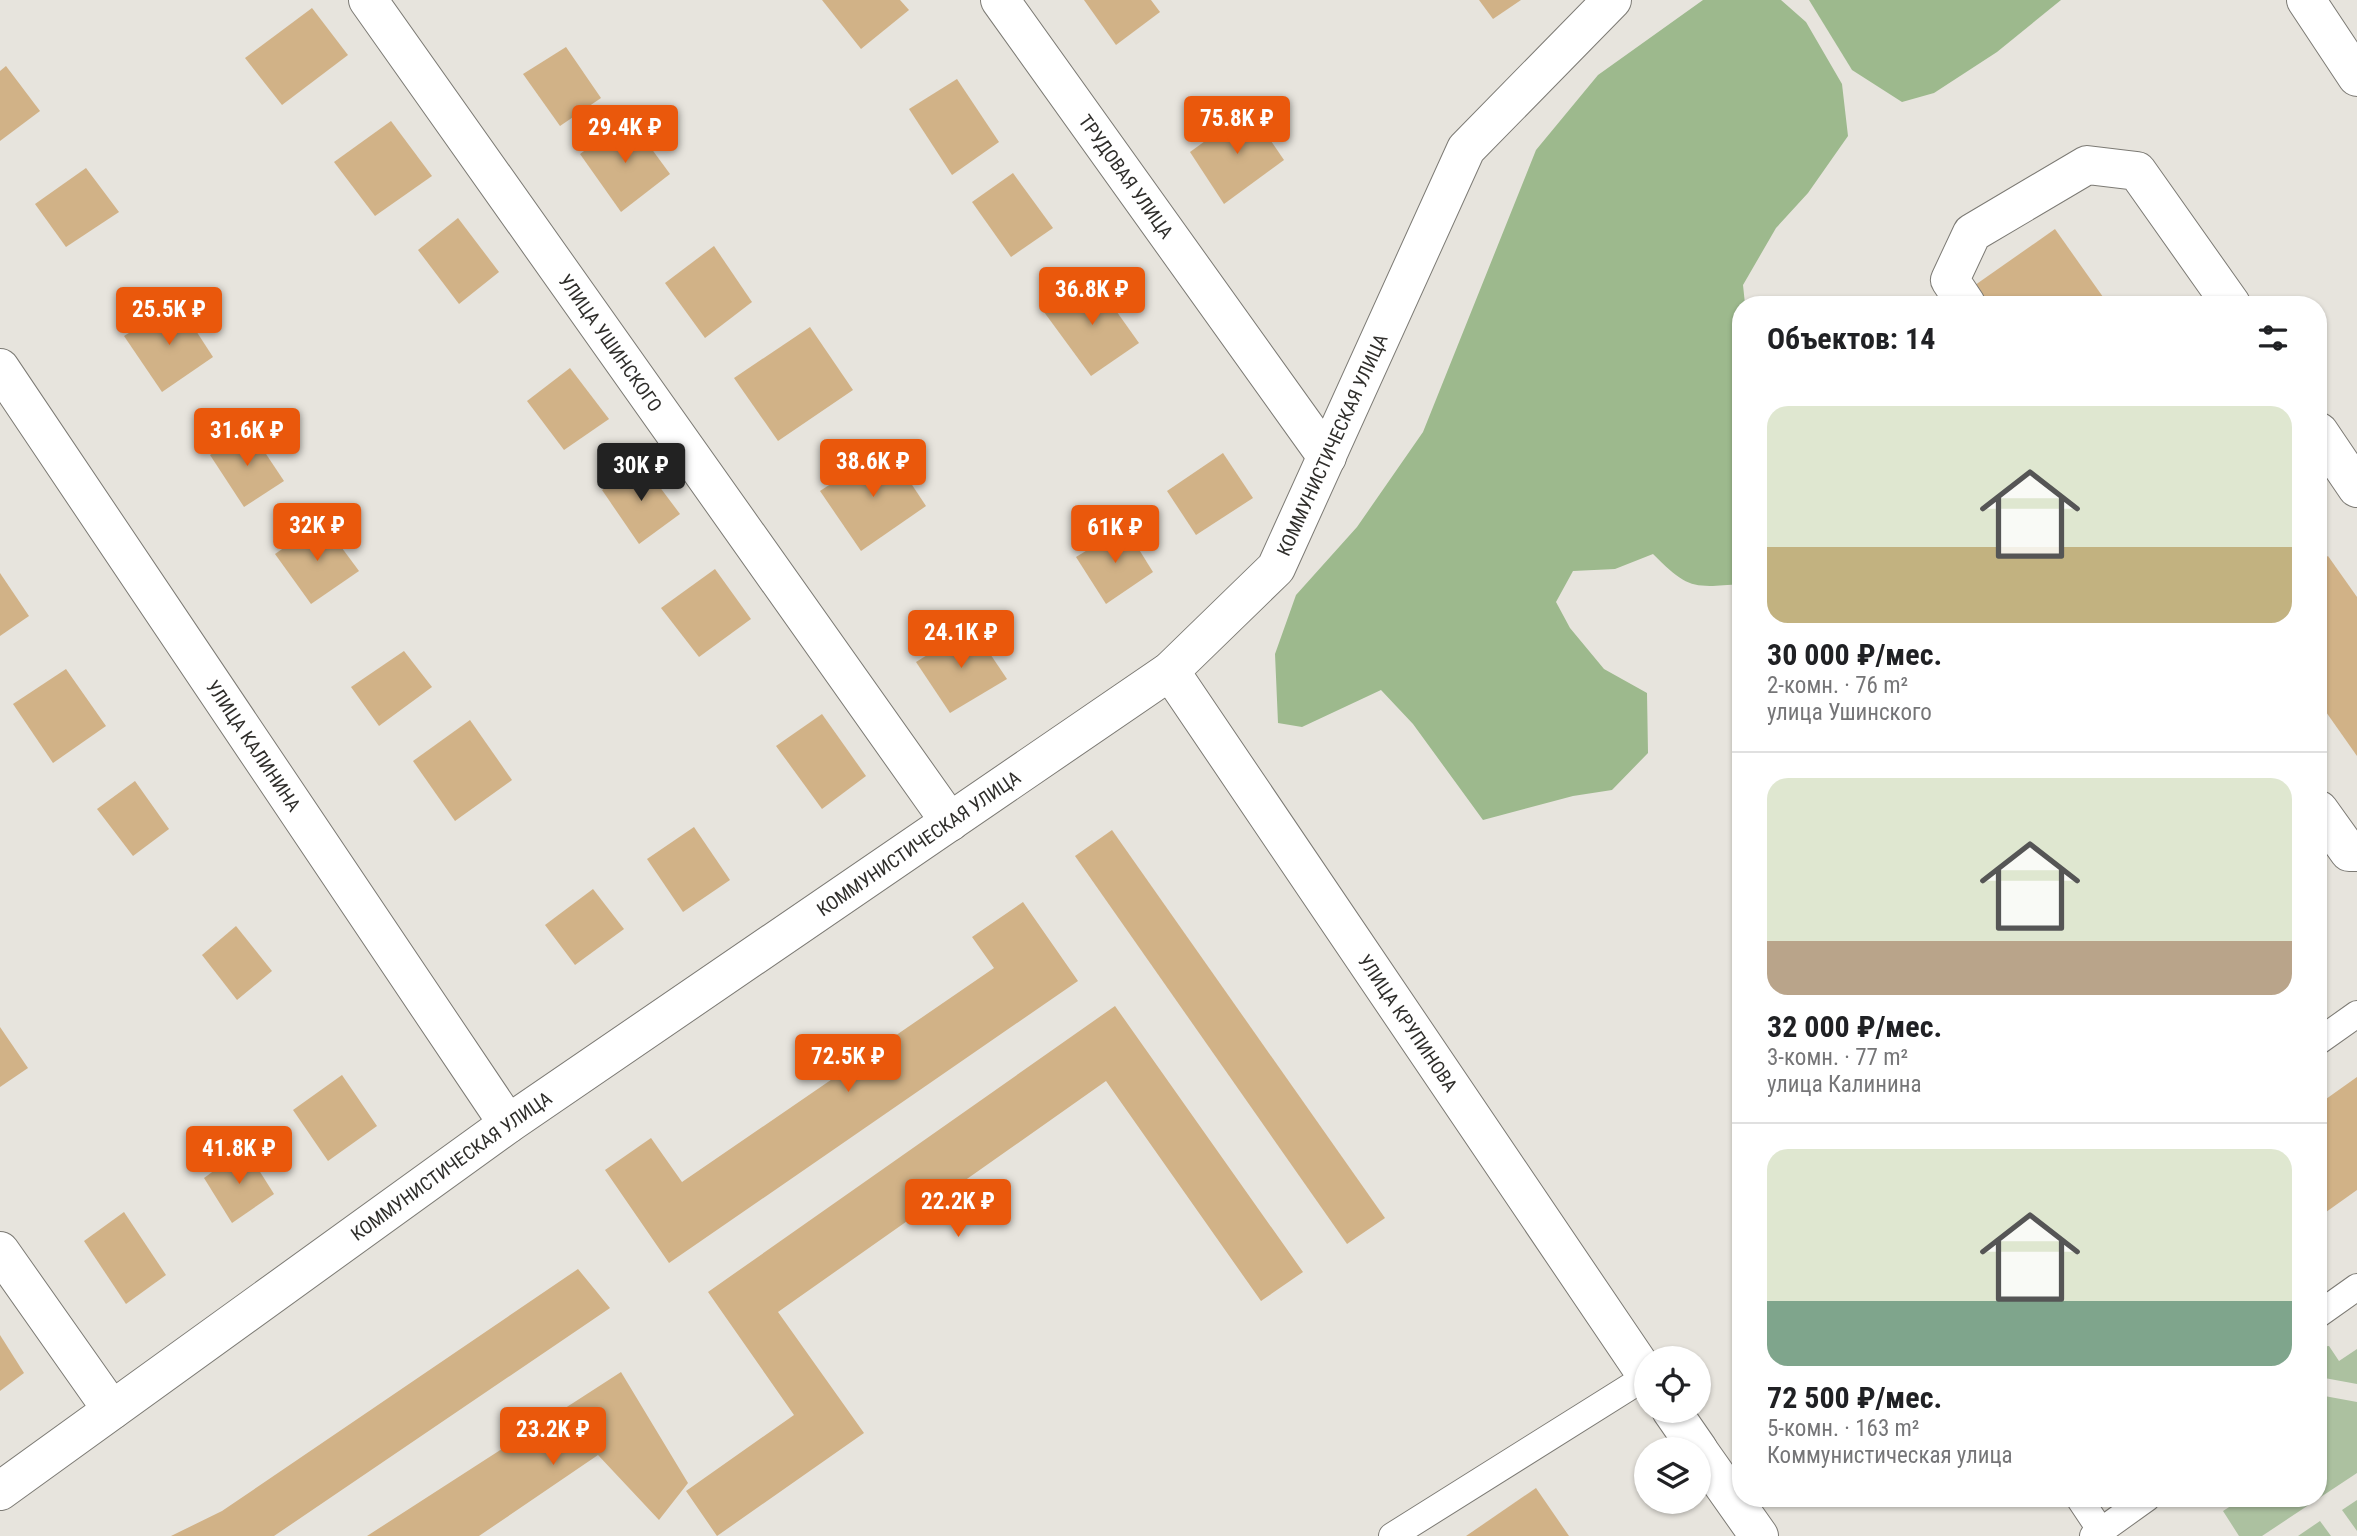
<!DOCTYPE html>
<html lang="ru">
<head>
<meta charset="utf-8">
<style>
	:root { --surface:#fff; --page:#f2f2f2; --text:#202124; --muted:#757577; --line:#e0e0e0; --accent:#ea580c }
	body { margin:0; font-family:"Roboto Condensed",sans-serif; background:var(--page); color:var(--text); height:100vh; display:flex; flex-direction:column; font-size:26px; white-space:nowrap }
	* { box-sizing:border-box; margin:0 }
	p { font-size:23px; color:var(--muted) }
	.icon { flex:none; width:38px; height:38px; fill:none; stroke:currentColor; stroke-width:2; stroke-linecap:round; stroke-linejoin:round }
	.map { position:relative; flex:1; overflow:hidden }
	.sheet { position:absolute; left:1732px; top:296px; width:595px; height:1211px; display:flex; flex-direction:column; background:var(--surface); border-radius:28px; box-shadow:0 2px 5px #0004 }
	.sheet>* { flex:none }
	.controls { position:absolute; left:1634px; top:1346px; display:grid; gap:14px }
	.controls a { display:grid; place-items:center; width:77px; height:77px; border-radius:50%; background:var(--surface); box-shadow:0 2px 5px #0004; font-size:35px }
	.price { position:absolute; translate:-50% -60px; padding:0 16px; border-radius:7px; background:var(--accent); color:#fff; font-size:23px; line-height:46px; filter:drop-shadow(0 2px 4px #0008) }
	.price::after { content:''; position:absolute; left:50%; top:42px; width:21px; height:16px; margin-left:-10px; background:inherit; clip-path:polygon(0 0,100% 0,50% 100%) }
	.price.active { background:#222; color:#fff }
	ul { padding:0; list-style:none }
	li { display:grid; align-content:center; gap:14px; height:371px; padding:0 35px }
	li+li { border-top:2px solid var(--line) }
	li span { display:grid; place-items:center; height:217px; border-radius:21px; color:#555 }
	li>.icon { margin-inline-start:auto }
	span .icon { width:126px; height:126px; fill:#fffc; stroke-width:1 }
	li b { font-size:30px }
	h2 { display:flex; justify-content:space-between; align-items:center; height:84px; padding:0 35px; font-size:30px }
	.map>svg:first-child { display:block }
	.green { fill:#acc1a0 }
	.forest { fill:#9db98d }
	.building { fill:#d1b287 }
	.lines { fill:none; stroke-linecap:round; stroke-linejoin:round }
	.lane-casing { stroke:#7c7a74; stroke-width:28 }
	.street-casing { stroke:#7c7a74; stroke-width:40 }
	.secondary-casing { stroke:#7c7a74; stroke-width:40 }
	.lane { stroke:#fff; stroke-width:26 }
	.street { stroke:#fff; stroke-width:38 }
	.secondary { stroke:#fff; stroke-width:38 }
	.labels { text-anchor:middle; stroke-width:6; stroke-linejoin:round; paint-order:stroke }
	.street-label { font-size:19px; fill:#2f2e2b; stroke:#f4f1ea }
</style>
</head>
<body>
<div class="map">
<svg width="2357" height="1536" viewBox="0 0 2357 1536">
	<rect width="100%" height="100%" fill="#e7e4dd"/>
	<!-- green -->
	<g class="green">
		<path d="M 2329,1346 L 2339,1361 L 2357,1349 L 2357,1384 L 2319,1377 L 2319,1347 Z"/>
		<path d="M 2319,1395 L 2357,1402 L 2357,1473 L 2262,1536 L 2239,1536 L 2223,1511 L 2243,1498 L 2319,1498 L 2319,1448 L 2324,1444 L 2319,1437 Z"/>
		<path d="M 2357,1500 L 2357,1531 L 2342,1510 Z"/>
		<path d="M 2320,1521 L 2331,1536 L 2298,1536 Z"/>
	</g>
	<!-- forest -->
	<g class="forest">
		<path d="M 1703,0 L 1781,0 L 1806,22 L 1842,84 L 1848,136 L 1808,193 L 1776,228 L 1743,285 L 1745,304 L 1741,304 L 1741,584 C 1692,588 1688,589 1653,554 L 1615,569 L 1573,571 L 1556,602 L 1570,628 L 1604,669 L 1647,693 L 1648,753 L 1612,790 L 1573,796 L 1483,820 L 1413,724 L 1381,690 L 1302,727 L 1278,723 L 1275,654 L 1296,595 L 1357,527 L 1423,432 L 1536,150 L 1598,75 Z"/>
		<path d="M 1809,0 L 2061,0 L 1997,52 L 1934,93 L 1902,102 L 1852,70 Z"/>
	</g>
	<!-- building -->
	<g class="building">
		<path d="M 822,0 L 900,0 L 909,10 L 861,49 Z"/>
		<path d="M 1084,0 L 1151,0 L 1160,12 L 1116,45 Z"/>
		<path d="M 1479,0 L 1521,0 L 1493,19 Z"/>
		<path d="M 312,8 L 348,55 L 282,105 L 245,58 Z"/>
		<path d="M 566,47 L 601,98 L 560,126 L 523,74 Z"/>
		<path d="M 6,66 L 40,111 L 0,141 L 0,71 Z"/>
		<path d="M 957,79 L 999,142 L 952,175 L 909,109 Z"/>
		<path d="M 1249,109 L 1284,160 L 1224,204 L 1190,152 Z"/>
		<path d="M 629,118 L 670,174 L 621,212 L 580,154 Z"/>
		<path d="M 391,121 L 432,176 L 375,216 L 334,162 Z"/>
		<path d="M 86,168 L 119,212 L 66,247 L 35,204 Z"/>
		<path d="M 1013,173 L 1053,228 L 1011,257 L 972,202 Z"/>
		<path d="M 458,218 L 499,272 L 459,304 L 418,250 Z"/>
		<path d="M 2055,229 L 2108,304 L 1979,304 L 1968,290 Z"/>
		<path d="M 714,246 L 752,302 L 705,338 L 665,283 Z"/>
		<path d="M 1092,277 L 1139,343 L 1091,376 L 1044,312 Z"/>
		<path d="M 178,303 L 213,357 L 162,392 L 124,336 Z"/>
		<path d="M 810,327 L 853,390 L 778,441 L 734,378 Z"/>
		<path d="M 570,368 L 609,419 L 564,450 L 527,401 Z"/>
		<path d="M 250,430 L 284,481 L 244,507 L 210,455 Z"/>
		<path d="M 887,447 L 926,506 L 861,551 L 820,491 Z"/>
		<path d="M 1223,453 L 1253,498 L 1196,535 L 1167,491 Z"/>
		<path d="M 641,462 L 680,514 L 639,544 L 602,490 Z"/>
		<path d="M 322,521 L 359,571 L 311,604 L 275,554 Z"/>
		<path d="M 1125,527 L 1153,572 L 1106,604 L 1076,557 Z"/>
		<path d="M 2328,556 L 2357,597 L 2357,756 L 2319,702 L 2319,562 Z"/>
		<path d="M 715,569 L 751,619 L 699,657 L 661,608 Z"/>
		<path d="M 0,573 L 29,616 L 0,636 Z"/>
		<path d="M 972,627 L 1007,679 L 950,713 L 916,662 Z"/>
		<path d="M 404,651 L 432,687 L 379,726 L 351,687 Z"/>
		<path d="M 66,669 L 106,726 L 53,763 L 13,704 Z"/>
		<path d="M 822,714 L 866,776 L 822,809 L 776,746 Z"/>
		<path d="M 470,720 L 512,780 L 455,821 L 413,761 Z"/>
		<path d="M 135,781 L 169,829 L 133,856 L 97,809 Z"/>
		<path d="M 694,827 L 730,880 L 683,912 L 647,859 Z"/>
		<path d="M 1112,830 L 1385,1218 L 1347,1244 L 1075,856 Z"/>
		<path d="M 593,889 L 624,929 L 575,965 L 545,925 Z"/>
		<path d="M 1023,902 L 1078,981 L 669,1263 L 605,1170 L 651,1138 L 682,1182 L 994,968 L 972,937 Z"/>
		<path d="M 236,926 L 272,971 L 237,1000 L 202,955 Z"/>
		<path d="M 1115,1006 L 1303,1272 L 1261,1301 L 1106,1081 L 778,1312 L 864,1433 L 717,1536 L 686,1491 L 794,1415 L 708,1292 Z"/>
		<path d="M 0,1027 L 28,1068 L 0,1087 Z"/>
		<path d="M 342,1075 L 377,1126 L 328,1161 L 293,1110 Z"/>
		<path d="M 2357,1077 L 2357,1190 L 2319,1217 L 2319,1104 Z"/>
		<path d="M 245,1148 L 274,1194 L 232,1223 L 204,1178 Z"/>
		<path d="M 124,1212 L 166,1275 L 126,1304 L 84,1241 Z"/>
		<path d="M 578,1269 L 610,1308 L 274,1536 L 171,1536 L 222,1511 Z"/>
		<path d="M 0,1335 L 24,1373 L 0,1391 Z"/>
		<path d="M 621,1372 L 688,1483 L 659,1520 L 598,1455 L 479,1536 L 367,1536 Z"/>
		<path d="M 1536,1488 L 1569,1536 L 1466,1536 Z"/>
	</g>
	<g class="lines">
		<defs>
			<g id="lane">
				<path d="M 2319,1041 L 2357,1014"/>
				<path d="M 2319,1314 L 2357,1287"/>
				<path d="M 2079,1498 L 2101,1531 L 2093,1536"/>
				<path d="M 2101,1531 L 2147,1498"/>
				<path d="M 1392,1536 L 1647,1376"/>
			</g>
			<g id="street">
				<path id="s1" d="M 368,0 L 950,822"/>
				<path id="s2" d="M 1000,0 L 1327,457"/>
				<path d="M 1966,304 L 1950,280 L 1972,233 L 2087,165 L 2137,171 L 2231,304"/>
				<path id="s3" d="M 0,368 L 508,1124"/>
				<path d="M 2319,432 L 2357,488"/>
				<path id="s4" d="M 1170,671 L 1647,1376"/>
				<path d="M 2319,810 L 2349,852 L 2357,852"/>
				<path d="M 0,1251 L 112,1410"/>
				<path d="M 1671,1410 L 1698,1449"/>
				<path d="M 1699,1451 L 1759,1536"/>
				<path id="s5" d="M 0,1491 L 508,1124 L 1170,671 L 1276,568 L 1466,149 L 1612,0"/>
			</g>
			<path id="secondary" d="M 2306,0 L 2357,77"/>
		</defs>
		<!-- lane casing -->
		<use href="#lane" class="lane-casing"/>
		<!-- street casing -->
		<use href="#street" class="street-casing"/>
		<!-- secondary casing -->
		<use href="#secondary" class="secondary-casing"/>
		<!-- lane -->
		<use href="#lane" class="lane"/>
		<!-- street -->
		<use href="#street" class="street"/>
		<!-- secondary -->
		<use href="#secondary" class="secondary"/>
	</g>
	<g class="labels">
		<!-- street labels -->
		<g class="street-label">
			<text dy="7" stroke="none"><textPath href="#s2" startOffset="217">ТРУДОВАЯ УЛИЦА</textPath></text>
			<text dy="7" stroke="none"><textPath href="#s1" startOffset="420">УЛИЦА УШИНСКОГО</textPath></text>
			<text dy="7" stroke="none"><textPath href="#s5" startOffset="1712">КОММУНИСТИЧЕСКАЯ УЛИЦА</textPath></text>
			<text dy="7" stroke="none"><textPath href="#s3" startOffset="455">УЛИЦА КАЛИНИНА</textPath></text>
			<text dy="7" stroke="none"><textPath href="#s5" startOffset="1124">КОММУНИСТИЧЕСКАЯ УЛИЦА</textPath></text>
			<text dy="7" stroke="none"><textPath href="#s4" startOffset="425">УЛИЦА КРУПИНОВА</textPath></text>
			<text dy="7" stroke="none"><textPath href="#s5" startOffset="556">КОММУНИСТИЧЕСКАЯ УЛИЦА</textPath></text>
		</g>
	</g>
</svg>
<div class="controls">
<a><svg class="icon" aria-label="locate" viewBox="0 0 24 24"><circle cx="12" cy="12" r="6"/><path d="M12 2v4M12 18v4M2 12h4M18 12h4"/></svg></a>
<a><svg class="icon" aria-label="layers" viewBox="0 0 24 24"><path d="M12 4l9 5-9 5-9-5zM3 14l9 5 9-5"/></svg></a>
</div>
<b class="price" style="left:1237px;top:156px">75.8K ₽</b>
<b class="price" style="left:625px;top:165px">29.4K ₽</b>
<b class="price" style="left:1092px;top:327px">36.8K ₽</b>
<b class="price" style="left:169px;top:347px">25.5K ₽</b>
<b class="price" style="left:247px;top:468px">31.6K ₽</b>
<b class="price" style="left:873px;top:499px">38.6K ₽</b>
<b class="price active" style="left:641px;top:503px">30K ₽</b>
<b class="price" style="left:317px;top:563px">32K ₽</b>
<b class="price" style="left:1115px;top:565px">61K ₽</b>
<b class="price" style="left:961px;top:670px">24.1K ₽</b>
<b class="price" style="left:848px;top:1094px">72.5K ₽</b>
<b class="price" style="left:239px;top:1186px">41.8K ₽</b>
<b class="price" style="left:958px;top:1239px">22.2K ₽</b>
<b class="price" style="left:553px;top:1467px">23.2K ₽</b>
<section class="sheet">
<h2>Объектов: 14<svg class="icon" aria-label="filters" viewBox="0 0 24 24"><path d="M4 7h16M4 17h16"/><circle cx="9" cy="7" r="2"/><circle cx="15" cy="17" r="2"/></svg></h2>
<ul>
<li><span style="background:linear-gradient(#dfe7d0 65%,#c2b280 0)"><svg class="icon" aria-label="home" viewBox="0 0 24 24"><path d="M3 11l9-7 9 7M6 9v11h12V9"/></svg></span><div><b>30 000 ₽/мес.</b><p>2-комн. · 76 m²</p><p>улица Ушинского</p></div></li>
<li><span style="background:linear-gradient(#dfe7d0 75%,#b9a48a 0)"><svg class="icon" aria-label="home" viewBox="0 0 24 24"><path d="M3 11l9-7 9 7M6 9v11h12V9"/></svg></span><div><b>32 000 ₽/мес.</b><p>3-комн. · 77 m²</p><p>улица Калинина</p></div></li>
<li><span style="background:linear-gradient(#dfe7d0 70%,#7fa58c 0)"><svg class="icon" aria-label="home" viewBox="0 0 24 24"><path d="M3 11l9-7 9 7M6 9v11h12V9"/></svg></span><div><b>72 500 ₽/мес.</b><p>5-комн. · 163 m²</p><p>Коммунистическая улица</p></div></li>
</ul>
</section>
</div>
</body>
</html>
